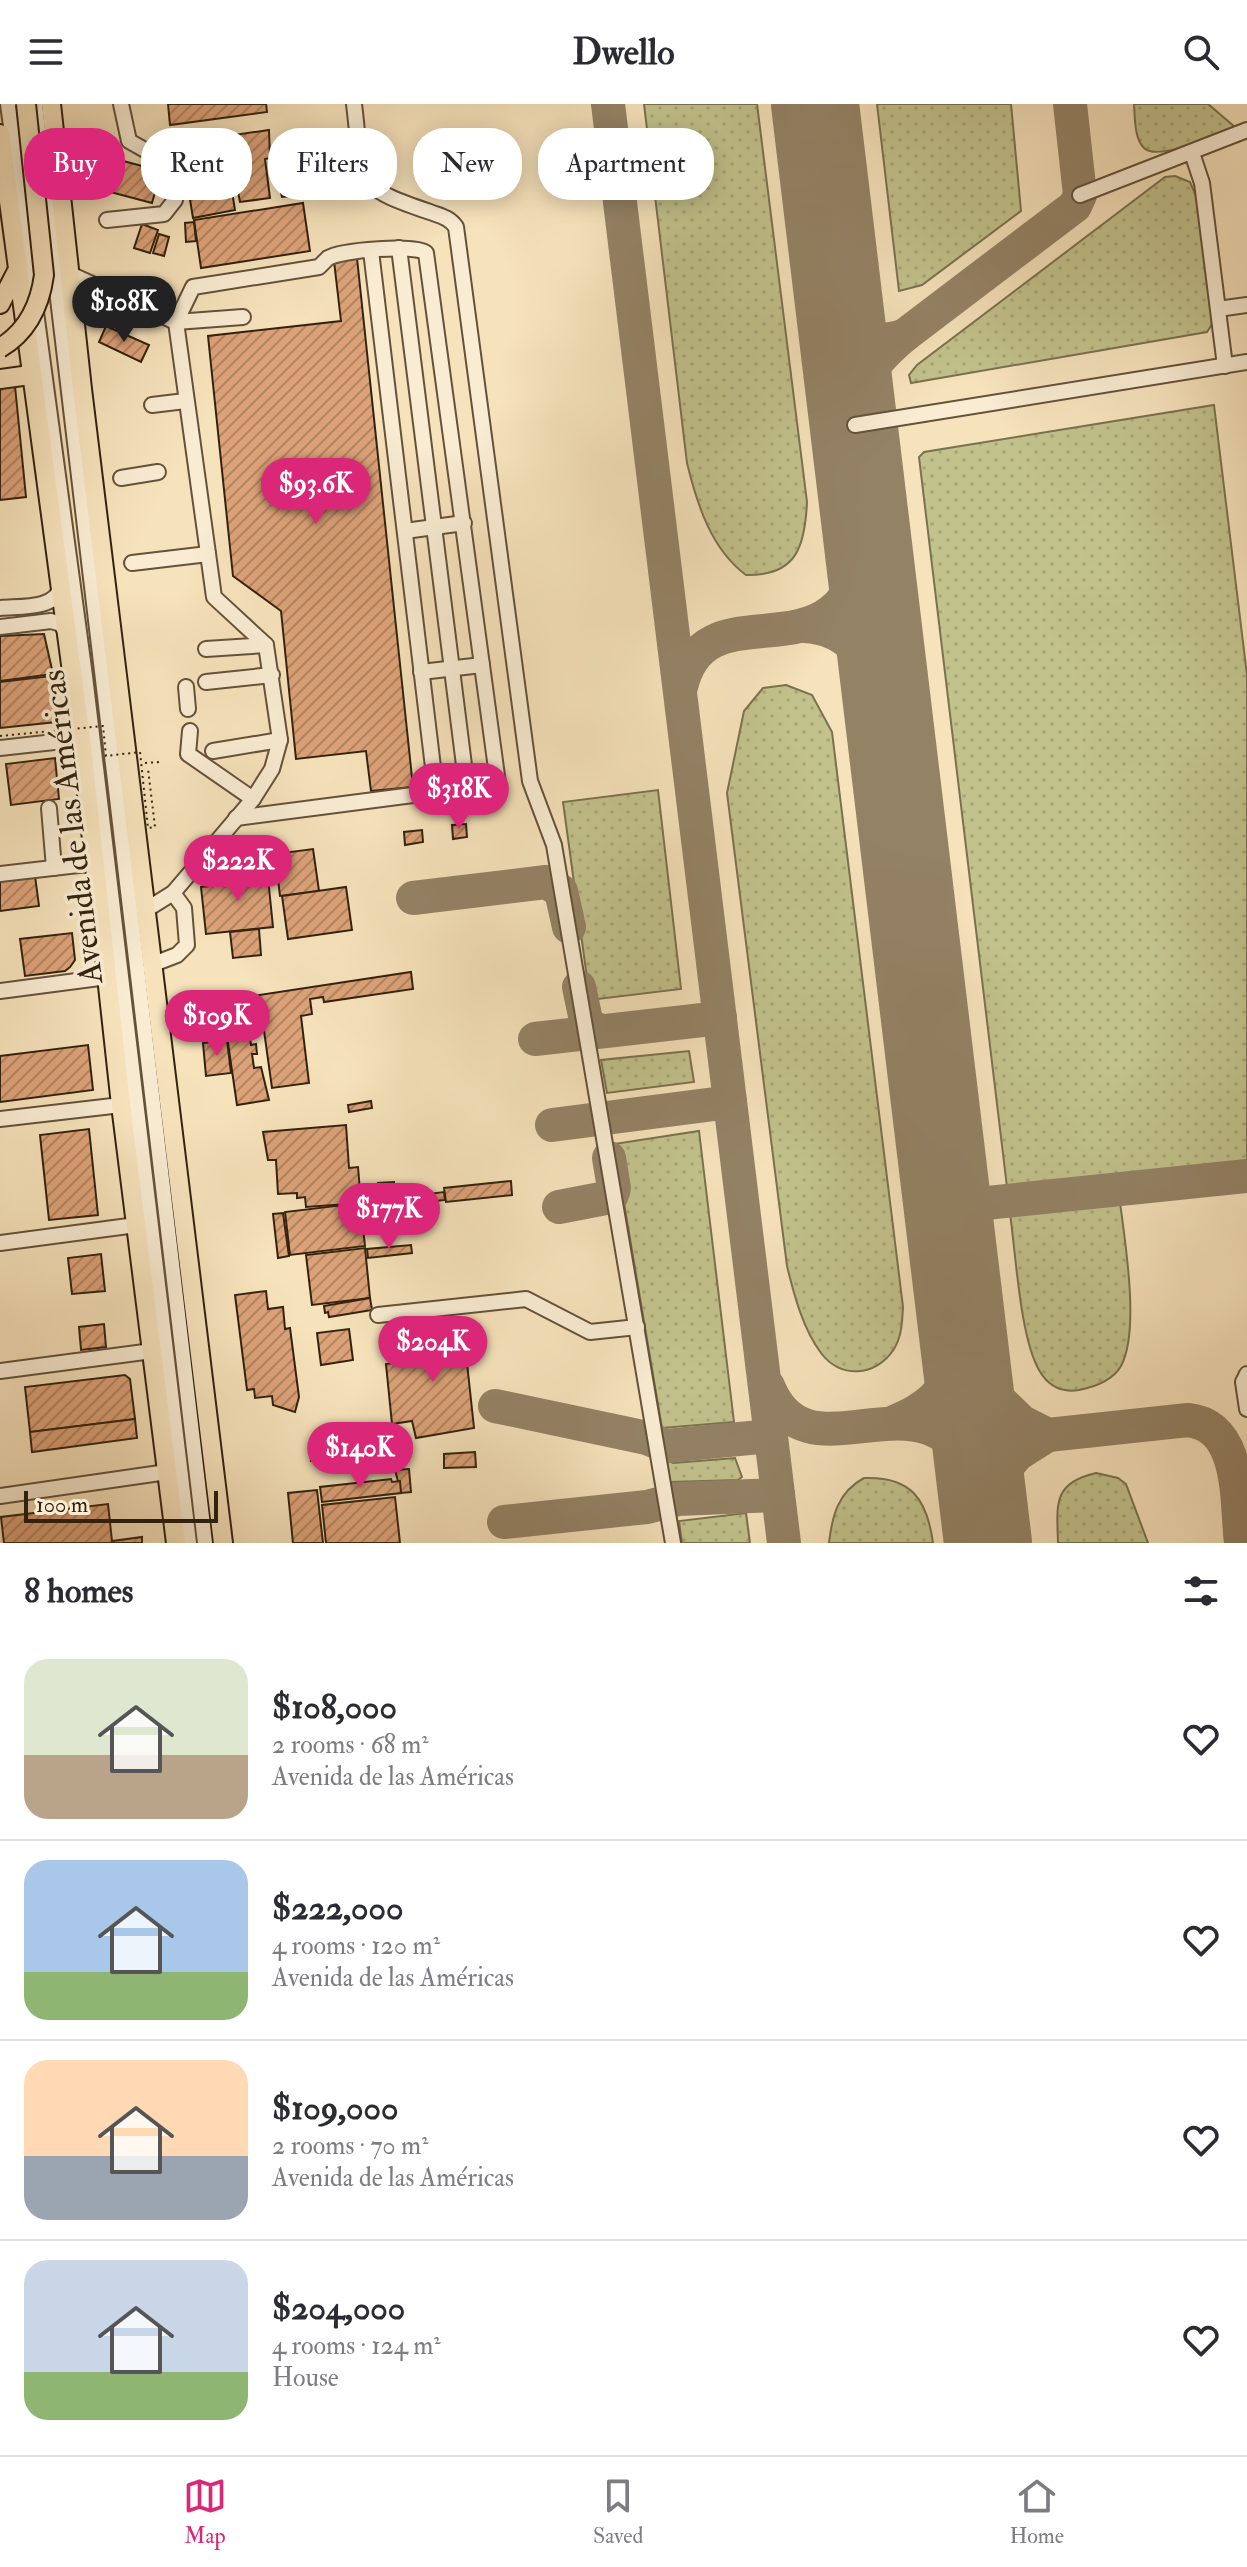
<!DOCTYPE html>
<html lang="en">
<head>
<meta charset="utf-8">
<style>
	:root { --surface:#fff; --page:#f2f2f3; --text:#2b2b33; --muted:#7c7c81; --line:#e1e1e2; --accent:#db2777 }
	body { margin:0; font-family:"IM FELL Double Pica",serif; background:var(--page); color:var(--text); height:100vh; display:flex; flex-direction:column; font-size:30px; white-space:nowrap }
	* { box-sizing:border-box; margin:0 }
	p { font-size:26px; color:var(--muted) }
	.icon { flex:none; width:44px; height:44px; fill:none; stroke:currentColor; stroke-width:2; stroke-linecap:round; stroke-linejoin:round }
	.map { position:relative; height:1439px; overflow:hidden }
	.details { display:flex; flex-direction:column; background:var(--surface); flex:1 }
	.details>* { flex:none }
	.guide { position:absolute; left:24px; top:24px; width:800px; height:72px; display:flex; gap:16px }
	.scale { position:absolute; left:24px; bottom:20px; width:194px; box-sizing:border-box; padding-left:8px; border:4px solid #33220f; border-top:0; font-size:22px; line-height:28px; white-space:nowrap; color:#33220f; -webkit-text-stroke:6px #f9ecd3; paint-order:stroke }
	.price { position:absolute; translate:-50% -68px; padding:0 18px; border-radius:28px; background:var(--accent); color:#fff; font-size:26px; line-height:52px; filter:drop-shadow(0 2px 4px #0008) }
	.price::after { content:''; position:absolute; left:50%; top:48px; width:24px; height:18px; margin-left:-12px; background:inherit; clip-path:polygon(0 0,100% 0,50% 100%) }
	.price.on { background:#222; color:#fff }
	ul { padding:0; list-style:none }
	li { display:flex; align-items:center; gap:24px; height:200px; padding:0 24px }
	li+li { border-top:2px solid var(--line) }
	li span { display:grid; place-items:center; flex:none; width:224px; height:160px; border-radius:24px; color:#555 }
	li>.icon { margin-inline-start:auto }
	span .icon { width:96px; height:96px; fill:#fffc; stroke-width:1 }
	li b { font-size:34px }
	h2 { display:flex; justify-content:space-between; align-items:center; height:96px; padding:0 24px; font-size:34px }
	.tag { padding:0 28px; border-radius:32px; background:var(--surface); box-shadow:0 4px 20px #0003; font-size:28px; line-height:72px }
	.tag.on { background:var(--accent); color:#fff }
	header { display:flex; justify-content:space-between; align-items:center; height:104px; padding:0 24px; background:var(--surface); font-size:36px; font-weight:800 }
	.dock { display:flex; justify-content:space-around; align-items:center; height:112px; border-top:2px solid var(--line); background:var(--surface); font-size:22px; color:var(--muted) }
	.dock a { display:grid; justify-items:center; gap:4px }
	.dock .on { color:var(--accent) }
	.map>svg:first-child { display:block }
	.grass { fill:url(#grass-dots); stroke:#7a724e; stroke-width:2 }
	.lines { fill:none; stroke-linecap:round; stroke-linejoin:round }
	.taxiway { stroke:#948265; stroke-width:34 }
	.runway { stroke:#948265; stroke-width:88 }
	.building { fill:url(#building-hatch); stroke:#33220f; stroke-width:2 }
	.minor-casing { stroke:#64523a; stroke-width:18 }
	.major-casing { stroke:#33220f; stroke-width:22 }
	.path { stroke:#33220f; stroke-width:2; stroke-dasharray:2 4; stroke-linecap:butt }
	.minor { stroke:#f9ecd3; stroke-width:14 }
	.major { stroke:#f6e2bb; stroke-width:18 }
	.major-bridge-casing { stroke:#33220f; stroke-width:22; stroke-linecap:butt }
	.path-bridge { stroke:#33220f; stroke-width:2; stroke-dasharray:2 4; stroke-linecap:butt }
	.major-bridge { stroke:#f6e2bb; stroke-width:18 }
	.labels { text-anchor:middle; stroke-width:7; stroke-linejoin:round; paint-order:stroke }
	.street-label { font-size:34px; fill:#33220f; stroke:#f9ecd3 }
</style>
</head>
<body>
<header><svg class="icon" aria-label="menu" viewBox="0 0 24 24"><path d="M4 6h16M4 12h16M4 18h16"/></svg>Dwello<svg class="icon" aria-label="search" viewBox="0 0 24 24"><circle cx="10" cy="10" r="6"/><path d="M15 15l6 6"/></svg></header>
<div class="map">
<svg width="1247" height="1439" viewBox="0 0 1247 1439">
	<defs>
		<pattern id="grass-dots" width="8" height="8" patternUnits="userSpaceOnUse" patternTransform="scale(2)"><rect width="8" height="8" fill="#c2c28c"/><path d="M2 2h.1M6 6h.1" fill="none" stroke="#a7a678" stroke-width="1.8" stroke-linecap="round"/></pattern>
		<pattern id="building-hatch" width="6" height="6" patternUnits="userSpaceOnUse" patternTransform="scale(2)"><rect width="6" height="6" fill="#dda278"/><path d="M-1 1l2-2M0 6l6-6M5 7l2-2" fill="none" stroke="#b48461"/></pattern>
	</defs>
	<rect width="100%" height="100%" fill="#f6e2bb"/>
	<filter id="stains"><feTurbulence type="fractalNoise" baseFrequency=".0025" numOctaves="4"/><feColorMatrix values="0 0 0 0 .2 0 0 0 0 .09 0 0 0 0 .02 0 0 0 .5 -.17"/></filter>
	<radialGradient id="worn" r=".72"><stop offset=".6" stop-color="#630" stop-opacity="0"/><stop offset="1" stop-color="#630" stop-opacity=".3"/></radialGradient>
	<!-- grass -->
	<g class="grass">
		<path d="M 644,0 L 757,0 L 807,398 C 805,442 797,472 746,471 C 711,445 697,400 687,359 Z"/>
		<path d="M 877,0 L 1011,0 L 1021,107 L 922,181 L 899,187 Z"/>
		<path d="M 1134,0 L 1208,0 L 1236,24 C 1219,30 1157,58 1144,44 C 1134,34 1135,13 1134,0 Z"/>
		<path d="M 1175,72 L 1190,78 L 1197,94 L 1214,217 L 1207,228 L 911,279 L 909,271 L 917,261 L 1165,73 Z"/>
		<path d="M 1214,301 L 1247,571 L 1247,1057 L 1007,1083 L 919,353 L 924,348 Z"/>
		<path d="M 786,581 L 812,591 L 832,628 L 903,1203 C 902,1218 902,1232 894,1245 C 876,1273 840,1275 821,1249 C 803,1225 794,1191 787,1162 L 727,689 L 744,607 L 763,584 Z"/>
		<path d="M 658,686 L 681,885 L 590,896 L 563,698 Z"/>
		<path d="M 689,947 L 694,978 L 607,989 L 601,956 Z"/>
		<path d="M 699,1027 L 734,1318 L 662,1324 L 614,1040 Z"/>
		<path d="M 1120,1098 C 1125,1138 1140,1227 1121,1262 C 1113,1276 1094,1283 1079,1286 C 1061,1289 1048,1282 1039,1266 C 1020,1233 1016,1151 1010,1110 Z"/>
		<path d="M 735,1354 L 742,1373 L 738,1376 L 670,1378 L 667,1356 L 673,1359 Z"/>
		<path d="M 1096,1369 L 1118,1374 L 1126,1380 L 1148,1439 L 1058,1439 C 1057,1401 1052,1379 1096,1369 Z"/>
		<path d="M 864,1374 C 911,1372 927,1395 933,1439 L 829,1439 C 832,1412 838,1388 864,1374 Z"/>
		<path d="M 746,1409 L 750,1439 L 682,1439 L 679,1417 Z"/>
	</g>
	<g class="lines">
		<!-- taxiway -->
		<g class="taxiway">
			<path d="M 608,0 L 784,1439"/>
			<path d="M 840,198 C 850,229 874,243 905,231 L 1075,102 L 1080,91 L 1070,0"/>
			<path d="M 855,321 C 854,280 875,256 905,231"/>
			<path d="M 804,522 C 852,524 875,562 889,603"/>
			<path d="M 681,583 C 707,470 855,598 867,416"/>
			<path d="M 413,794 L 546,778 L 561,787 L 569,823"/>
			<path d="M 579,883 L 587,921 L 601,927"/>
			<path d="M 535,935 L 720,914"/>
			<path d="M 552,1021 L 730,998"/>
			<path d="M 559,1103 L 611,1093 L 614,1084 L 609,1054"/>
			<path d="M 948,1103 L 1247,1072"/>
			<path d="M 967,1265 L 1022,1318 L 1048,1331 L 1188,1316 C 1243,1322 1236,1398 1241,1439"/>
			<path d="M 768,1282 C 810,1388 934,1244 982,1390"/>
			<path d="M 495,1302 L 647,1334 L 666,1342 L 771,1332"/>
			<path d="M 896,1317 C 940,1300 959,1271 962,1224"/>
			<path d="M 982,1390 L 1018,1350 L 1048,1331"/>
			<path d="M 504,1418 L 647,1403 L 678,1395 L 778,1391"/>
		</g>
		<!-- runway -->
		<path class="runway" d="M 815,0 L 988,1439"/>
	</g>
	<!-- building -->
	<g class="building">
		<path d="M 168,0 L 266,0 L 267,8 L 170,21 Z"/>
		<path d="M 269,26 L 270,54 L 265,55 L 270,94 L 240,98 L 227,32 Z"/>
		<path d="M 222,27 L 235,106 L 193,114 L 180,34 Z"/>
		<path d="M 295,37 L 301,91 L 282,93 L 280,84 L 287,83 L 283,49 L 280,49 L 278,39 Z"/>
		<path d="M 93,49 L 161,67 L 152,99 L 84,81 Z"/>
		<path d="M 303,99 L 310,147 L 201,164 L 194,116 Z"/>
		<path d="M 194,118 L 196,137 L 186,138 L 185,119 Z"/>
		<path d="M 142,120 L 158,126 L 150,149 L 134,144 Z"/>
		<path d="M 159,130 L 169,133 L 164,152 L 153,149 Z"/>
		<path d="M 357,154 L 413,683 L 371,687 L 366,647 L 296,655 L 281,507 L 233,472 L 208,232 L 341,217 L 334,157 Z"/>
		<path d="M 106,222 L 149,241 L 141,258 L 99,238 Z"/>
		<path d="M 15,282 L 26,393 L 0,396 L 0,283 Z"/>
		<path d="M 44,530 L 53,570 L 0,577 L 0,532 Z"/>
		<path d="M 51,572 L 56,618 L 0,624 L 0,578 Z"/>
		<path d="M 55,654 L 59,695 L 11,701 L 6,660 Z"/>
		<path d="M 466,720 L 467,733 L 453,735 L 452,721 Z"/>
		<path d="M 422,726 L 423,738 L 405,741 L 404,728 Z"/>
		<path d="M 313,745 L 319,787 L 280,792 L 275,750 Z"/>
		<path d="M 267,764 L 273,823 L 206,830 L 201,783 L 228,780 L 227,769 Z"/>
		<path d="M 35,772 L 39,802 L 0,807 L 0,777 Z"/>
		<path d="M 346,783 L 352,826 L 288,835 L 282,792 Z"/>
		<path d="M 259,825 L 261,851 L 233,854 L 230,828 Z"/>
		<path d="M 72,829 L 75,856 L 70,863 L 65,867 L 25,872 L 20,835 Z"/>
		<path d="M 411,868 L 413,885 L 324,898 L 323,893 L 310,895 L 312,910 L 301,912 L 309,979 L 272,984 L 259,891 Z"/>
		<path d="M 246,894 L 246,898 L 251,897 L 252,905 L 246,906 L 251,941 L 256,940 L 257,950 L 252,950 L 254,964 L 261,963 L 269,996 L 237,1001 L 222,898 Z"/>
		<path d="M 227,936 L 231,969 L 206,972 L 203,939 Z"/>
		<path d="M 88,941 L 93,986 L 0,998 L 0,952 Z"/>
		<path d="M 371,997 L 372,1004 L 349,1008 L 348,1001 Z"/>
		<path d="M 346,1021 L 349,1064 L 358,1063 L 361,1099 L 306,1103 L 305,1093 L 297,1094 L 297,1089 L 278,1090 L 276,1056 L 268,1056 L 263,1028 Z"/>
		<path d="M 89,1025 L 98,1111 L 49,1116 L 40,1031 Z"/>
		<path d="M 511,1077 L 512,1091 L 446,1098 L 444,1084 Z"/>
		<path d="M 394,1078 L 395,1092 L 380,1093 L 378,1079 Z"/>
		<path d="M 444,1088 L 445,1096 L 404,1101 L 403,1093 Z"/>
		<path d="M 402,1093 L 403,1101 L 379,1104 L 378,1096 Z"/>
		<path d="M 360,1099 L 365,1142 L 290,1151 L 285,1108 Z"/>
		<path d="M 283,1109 L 289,1152 L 278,1154 L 273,1110 Z"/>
		<path d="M 411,1141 L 412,1149 L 368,1154 L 367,1145 Z"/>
		<path d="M 365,1144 L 370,1194 L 312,1201 L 306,1151 Z"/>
		<path d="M 101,1150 L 105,1187 L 72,1190 L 68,1154 Z"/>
		<path d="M 266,1187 L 268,1205 L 283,1203 L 285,1225 L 290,1224 L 299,1293 L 295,1308 L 273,1301 L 272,1292 L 255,1294 L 254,1285 L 247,1286 L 235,1191 Z"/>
		<path d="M 370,1194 L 372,1206 L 329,1213 L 328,1208 L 325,1209 L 324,1202 Z"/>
		<path d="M 104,1220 L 106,1243 L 81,1246 L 79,1223 Z"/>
		<path d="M 463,1222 L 474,1324 L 416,1334 L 412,1317 L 392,1320 L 386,1260 L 414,1256 L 411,1228 Z"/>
		<path d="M 349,1225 L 353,1256 L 321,1261 L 317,1229 Z"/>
		<path d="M 125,1271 L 130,1275 L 135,1315 L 30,1328 L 25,1283 Z"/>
		<path d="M 135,1315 L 137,1334 L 32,1348 L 30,1328 Z"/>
		<path d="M 341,1342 L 343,1354 L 311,1357 L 310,1345 Z"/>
		<path d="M 390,1343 L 392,1364 L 351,1368 L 349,1348 Z"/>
		<path d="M 475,1348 L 476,1363 L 444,1364 L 444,1350 Z"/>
		<path d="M 409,1365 L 411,1388 L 401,1389 L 395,1366 Z"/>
		<path d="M 391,1375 L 392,1378 L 400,1377 L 401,1389 L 322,1398 L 320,1383 Z"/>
		<path d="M 317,1386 L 323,1439 L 293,1439 L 288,1389 Z"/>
		<path d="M 395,1393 L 400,1439 L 326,1439 L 322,1401 Z"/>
		<path d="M 108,1400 L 112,1437 L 142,1433 L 142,1439 L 4,1439 L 1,1413 Z"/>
	</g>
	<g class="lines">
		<defs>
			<g id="minor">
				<path d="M 8,0 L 85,572 L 189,1439"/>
				<path d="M 35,0 L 205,1439"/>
				<path d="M 354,0 C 364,79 350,81 430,108 C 440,112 449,113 456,123 L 530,677 L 554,741 L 673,1439"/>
				<path d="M 1192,49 L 1202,79 L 1225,262"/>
				<path d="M 1080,91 L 1247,26"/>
				<path d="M 107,116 L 164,110 L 175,96 L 168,59 L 129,37 L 121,0"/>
				<path d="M 399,144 L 467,685"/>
				<path d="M 72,171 L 176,218 L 243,213"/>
				<path d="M 1218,205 L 1247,201"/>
				<path d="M 152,301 L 185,297"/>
				<path d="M 855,321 L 1247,258"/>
				<path d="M 121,374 L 158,368"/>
				<path d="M 405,427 L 464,419"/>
				<path d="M 132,459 L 208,450"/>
				<path d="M 0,504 C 20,502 55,506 61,483"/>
				<path d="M 0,523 L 51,517 L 61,520 L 68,532"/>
				<path d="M 206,545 L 266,541"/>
				<path d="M 421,568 L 482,561"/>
				<path d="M 206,578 L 272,571"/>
				<path d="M 186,583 L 188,605"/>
				<path d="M 190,627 L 188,650 L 253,695"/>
				<path d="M 0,644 L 81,635"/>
				<path d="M 213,647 L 280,636"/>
				<path d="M 49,704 L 54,764"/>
				<path d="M 236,714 L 436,688"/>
				<path d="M 0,770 L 96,759"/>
				<path d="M 144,807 L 173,789 L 253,695 L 272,665 L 280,636 L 266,541 L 214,493 L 176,218 L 193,183 L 319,163 C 322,160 325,157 328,154 C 341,146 416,140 426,149 L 498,679 L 491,683 L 436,688 L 371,147"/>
				<path d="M 151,861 L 177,851 L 187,841 L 184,804 L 173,789"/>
				<path d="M 0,887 L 107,873"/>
				<path d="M 0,1015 L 121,1001"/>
				<path d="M 0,1139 L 136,1121"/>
				<path d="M 378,1211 L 526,1195 L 590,1228 L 637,1223"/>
				<path d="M 0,1267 L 152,1247"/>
				<path d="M 1247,1270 L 1243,1278 L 1247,1305"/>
				<path d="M 0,1392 L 167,1368"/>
			</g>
			<g id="major">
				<path d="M 51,0 L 82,285 L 223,1439"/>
				<path d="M 0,30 L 81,635 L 121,1001 L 176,1439"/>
				<path d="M 0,200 L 16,169"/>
				<path d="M 0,275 L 30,271"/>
			</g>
		</defs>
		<!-- minor casing -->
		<use href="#minor" class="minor-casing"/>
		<!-- major casing -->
		<use href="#major" class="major-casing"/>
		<!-- path -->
		<path class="path" d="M 145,659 L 159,658"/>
		<!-- minor -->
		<use href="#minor" class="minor"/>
		<!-- major -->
		<use href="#major" class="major"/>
		<defs>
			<path id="major-bridge" d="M 0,244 C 27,228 40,201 44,171 L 26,0"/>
		</defs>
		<!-- major-bridge casing -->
		<use href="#major-bridge" class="major-bridge-casing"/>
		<!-- path-bridge -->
		<path class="path-bridge" d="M 0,632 L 103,622 L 106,652 L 140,648 L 148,724 L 155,723 L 148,665"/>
		<!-- major-bridge -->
		<use href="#major-bridge" class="major-bridge"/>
	</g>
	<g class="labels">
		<!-- street labels -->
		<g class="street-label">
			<text transform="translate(71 723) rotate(-97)" y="12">Avenida de las Américas</text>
		</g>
	</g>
	<rect width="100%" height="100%" filter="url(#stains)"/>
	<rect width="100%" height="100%" fill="url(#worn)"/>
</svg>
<div class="scale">100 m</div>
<b class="price on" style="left:124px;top:240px">$108K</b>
<b class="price" style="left:316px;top:422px">$93.6K</b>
<b class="price" style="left:459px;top:727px">$318K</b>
<b class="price" style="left:238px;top:799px">$222K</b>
<b class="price" style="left:217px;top:954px">$109K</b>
<b class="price" style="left:389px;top:1147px">$177K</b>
<b class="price" style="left:433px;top:1280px">$204K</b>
<b class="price" style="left:360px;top:1386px">$140K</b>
<div class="guide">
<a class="tag on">Buy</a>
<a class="tag">Rent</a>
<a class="tag">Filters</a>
<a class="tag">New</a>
<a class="tag">Apartment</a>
</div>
</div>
<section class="details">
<h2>8 homes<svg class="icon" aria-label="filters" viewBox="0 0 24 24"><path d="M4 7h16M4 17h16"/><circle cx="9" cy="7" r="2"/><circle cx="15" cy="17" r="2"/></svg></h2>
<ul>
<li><span style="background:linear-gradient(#dfe7d0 60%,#b9a48a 0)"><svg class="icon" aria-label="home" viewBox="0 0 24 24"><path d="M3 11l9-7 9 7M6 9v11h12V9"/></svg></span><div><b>$108,000</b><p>2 rooms · 68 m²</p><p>Avenida de las Américas</p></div><svg class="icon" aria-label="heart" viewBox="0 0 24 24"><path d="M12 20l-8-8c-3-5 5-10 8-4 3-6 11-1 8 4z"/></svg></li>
<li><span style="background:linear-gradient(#a9c7e8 70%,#8fb573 0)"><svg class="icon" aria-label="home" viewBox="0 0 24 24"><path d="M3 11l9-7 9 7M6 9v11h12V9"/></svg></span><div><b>$222,000</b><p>4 rooms · 120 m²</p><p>Avenida de las Américas</p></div><svg class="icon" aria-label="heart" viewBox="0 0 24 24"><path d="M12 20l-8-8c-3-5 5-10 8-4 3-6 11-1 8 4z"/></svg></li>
<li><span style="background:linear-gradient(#ffd9b3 60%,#9aa5b1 0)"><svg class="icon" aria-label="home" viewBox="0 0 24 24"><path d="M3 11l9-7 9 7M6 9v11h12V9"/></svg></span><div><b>$109,000</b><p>2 rooms · 70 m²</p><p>Avenida de las Américas</p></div><svg class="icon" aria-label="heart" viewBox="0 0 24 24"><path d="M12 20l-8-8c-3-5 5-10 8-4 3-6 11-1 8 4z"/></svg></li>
<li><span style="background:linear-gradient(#c9d6e8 70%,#8fb573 0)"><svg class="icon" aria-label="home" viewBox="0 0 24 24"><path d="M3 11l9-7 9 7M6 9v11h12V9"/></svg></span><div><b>$204,000</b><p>4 rooms · 124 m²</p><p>House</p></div><svg class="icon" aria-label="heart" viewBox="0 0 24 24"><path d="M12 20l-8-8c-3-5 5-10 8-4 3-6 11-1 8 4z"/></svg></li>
</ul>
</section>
<nav class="dock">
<a class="on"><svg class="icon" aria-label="map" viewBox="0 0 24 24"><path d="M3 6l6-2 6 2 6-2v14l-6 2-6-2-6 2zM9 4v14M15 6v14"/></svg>Map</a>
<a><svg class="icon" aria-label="saved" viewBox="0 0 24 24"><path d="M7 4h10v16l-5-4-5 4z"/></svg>Saved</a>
<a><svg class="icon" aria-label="home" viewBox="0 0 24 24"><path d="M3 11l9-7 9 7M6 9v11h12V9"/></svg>Home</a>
</nav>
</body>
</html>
